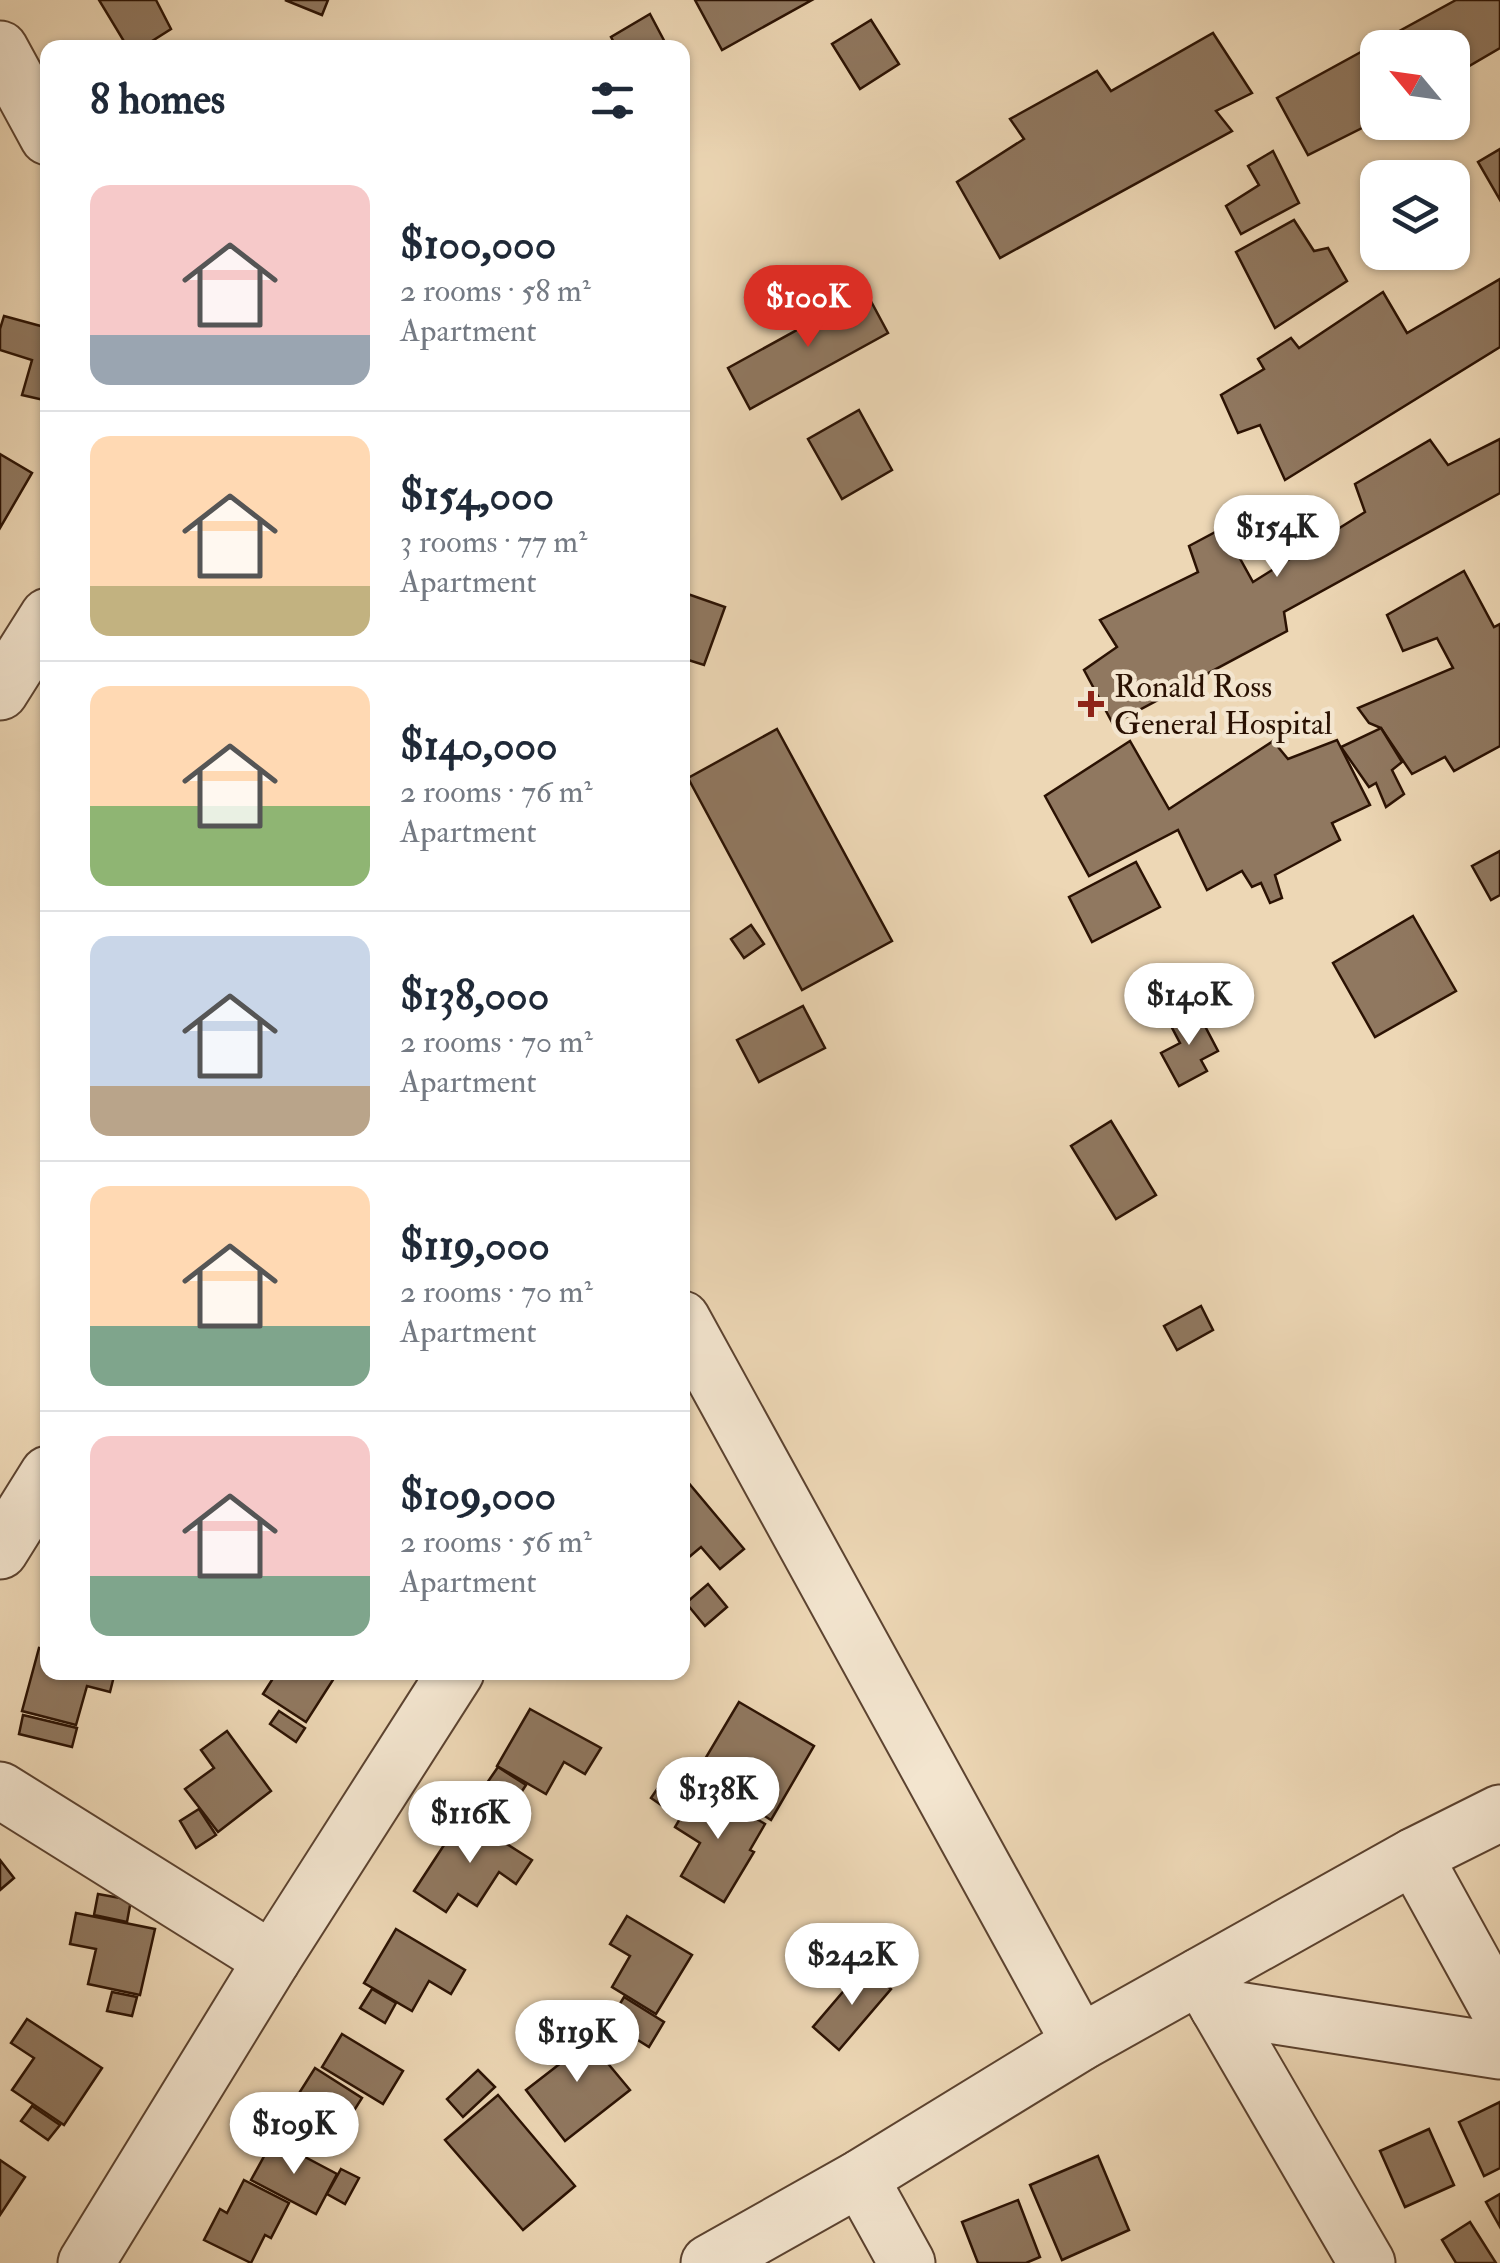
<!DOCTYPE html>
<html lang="en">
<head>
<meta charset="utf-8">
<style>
	:root { --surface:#fff; --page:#f2f2f3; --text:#1f2937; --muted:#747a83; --line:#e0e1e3; --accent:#d93025 }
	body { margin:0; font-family:"IM FELL Double Pica",serif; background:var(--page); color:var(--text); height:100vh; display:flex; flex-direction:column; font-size:38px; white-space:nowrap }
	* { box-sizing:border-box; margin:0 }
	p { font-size:32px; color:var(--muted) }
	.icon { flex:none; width:55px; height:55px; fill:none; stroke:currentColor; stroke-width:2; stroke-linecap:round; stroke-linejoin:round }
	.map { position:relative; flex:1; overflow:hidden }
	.drawer { position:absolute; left:40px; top:40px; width:650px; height:1640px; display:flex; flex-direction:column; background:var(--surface); border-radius:20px; box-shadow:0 2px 8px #0004 }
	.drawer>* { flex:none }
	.needle { width:65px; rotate:299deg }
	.controls { position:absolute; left:1360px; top:30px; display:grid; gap:20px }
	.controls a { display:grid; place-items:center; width:110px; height:110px; border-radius:20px; background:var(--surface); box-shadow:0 2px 8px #0004; font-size:50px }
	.price { position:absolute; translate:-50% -85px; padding:0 22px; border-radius:35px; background:#fff; color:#222; font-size:32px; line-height:65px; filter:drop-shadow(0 2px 5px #0008) }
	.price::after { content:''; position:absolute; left:50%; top:60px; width:30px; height:22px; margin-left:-15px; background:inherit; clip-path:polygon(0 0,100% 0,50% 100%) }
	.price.on { background:var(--accent); color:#fff }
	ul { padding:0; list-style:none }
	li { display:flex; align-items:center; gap:30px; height:250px; padding:0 50px }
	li+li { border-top:2px solid var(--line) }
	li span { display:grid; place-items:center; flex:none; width:280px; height:200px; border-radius:20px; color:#555 }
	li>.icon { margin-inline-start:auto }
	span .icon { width:120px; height:120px; fill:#fffc; stroke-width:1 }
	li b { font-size:42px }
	h2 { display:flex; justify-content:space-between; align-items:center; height:120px; padding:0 50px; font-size:42px }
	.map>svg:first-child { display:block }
	.building { fill:#907860; stroke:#2b1203; stroke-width:2.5 }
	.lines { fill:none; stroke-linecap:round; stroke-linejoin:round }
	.minor-casing { stroke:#5c4330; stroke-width:59 }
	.minor { stroke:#f3e5cf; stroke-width:55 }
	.poi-dot { fill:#8f2418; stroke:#f3e5cf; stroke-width:4 }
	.labels { text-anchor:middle; stroke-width:9; stroke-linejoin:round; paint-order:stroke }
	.poi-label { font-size:32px; fill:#2b1203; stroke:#f3e5cf; text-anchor:start }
</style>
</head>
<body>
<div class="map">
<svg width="1500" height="2263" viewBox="0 0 1500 2263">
	<rect width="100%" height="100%" fill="#edd7b5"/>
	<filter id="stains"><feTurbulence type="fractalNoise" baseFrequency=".002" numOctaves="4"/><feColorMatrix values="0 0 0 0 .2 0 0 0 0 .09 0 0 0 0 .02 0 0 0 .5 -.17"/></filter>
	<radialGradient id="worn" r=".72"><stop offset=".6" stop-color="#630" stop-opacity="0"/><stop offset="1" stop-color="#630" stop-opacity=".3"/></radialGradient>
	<!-- building -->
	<g class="building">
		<path d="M 99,0 L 156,0 L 171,29 L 141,48 L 128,48 Z"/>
		<path d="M 285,0 L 328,0 L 322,15 Z"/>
		<path d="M 695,0 L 812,0 L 722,50 Z"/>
		<path d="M 1456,0 L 1500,0 L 1500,48 L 1452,76 L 1452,48 L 1378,48 L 1378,120 L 1308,155 L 1277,98 Z"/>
		<path d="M 650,14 L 668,48 L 617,48 L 611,37 Z"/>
		<path d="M 871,20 L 899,64 L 860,89 L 832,44 Z"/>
		<path d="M 1213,33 L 1252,93 L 1216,111 L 1232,131 L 1000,258 L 957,182 L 1024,139 L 1010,119 L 1097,71 L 1111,91 Z"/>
		<path d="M 1500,149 L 1500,200 L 1478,162 Z"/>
		<path d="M 1273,151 L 1299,203 L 1241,234 L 1226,206 L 1259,185 L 1248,166 Z"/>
		<path d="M 1294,220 L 1314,251 L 1328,248 L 1347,281 L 1275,328 L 1236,252 Z"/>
		<path d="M 1500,279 L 1500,347 L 1285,480 L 1260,425 L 1238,433 L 1221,395 L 1264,369 L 1258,359 L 1291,338 L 1299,348 L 1383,292 L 1407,333 Z"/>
		<path d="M 866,292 L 888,333 L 750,409 L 728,368 Z"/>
		<path d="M 4,316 L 48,328 L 48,401 L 22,395 L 32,360 L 0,350 L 0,329 Z"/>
		<path d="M 859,410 L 892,470 L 842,499 L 808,439 Z"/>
		<path d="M 1500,439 L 1500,493 L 1284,612 L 1287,631 L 1113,724 L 1084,670 L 1117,647 L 1100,620 L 1198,572 L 1189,546 L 1223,528 L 1253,582 L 1365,512 L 1355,484 L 1430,440 L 1448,465 Z"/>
		<path d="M 0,454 L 32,473 L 0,528 Z"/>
		<path d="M 1464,571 L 1494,627 L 1500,624 L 1500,746 L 1454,771 L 1445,757 L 1412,774 L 1381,728 L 1369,723 L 1358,708 L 1453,668 L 1437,638 L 1403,651 L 1387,615 Z"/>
		<path d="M 682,592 L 725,607 L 704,665 L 682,658 Z"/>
		<path d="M 1381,728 L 1402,762 L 1392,770 L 1404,794 L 1386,807 L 1376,783 L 1369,787 L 1341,747 Z"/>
		<path d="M 777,729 L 892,941 L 802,990 L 688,778 Z"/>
		<path d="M 1337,740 L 1370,805 L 1332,823 L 1340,840 L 1275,875 L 1282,898 L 1270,903 L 1261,883 L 1252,887 L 1242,871 L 1207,890 L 1178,830 L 1089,876 L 1045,796 L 1130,741 L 1169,809 L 1273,741 L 1288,759 Z"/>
		<path d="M 1500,851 L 1500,895 L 1491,900 L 1472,866 Z"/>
		<path d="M 1136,862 L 1160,907 L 1092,942 L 1069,897 Z"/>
		<path d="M 1413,916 L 1456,991 L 1375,1037 L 1333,963 Z"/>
		<path d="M 751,925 L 764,944 L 744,958 L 731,939 Z"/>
		<path d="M 803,1006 L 825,1048 L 759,1082 L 737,1040 Z"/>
		<path d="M 1196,1009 L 1218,1051 L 1201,1060 L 1207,1071 L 1179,1086 L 1161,1053 L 1180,1043 L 1170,1024 Z"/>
		<path d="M 1111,1121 L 1156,1195 L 1116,1219 L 1071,1146 Z"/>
		<path d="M 1201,1306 L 1213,1330 L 1177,1350 L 1164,1326 Z"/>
		<path d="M 682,1475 L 744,1549 L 720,1569 L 701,1547 L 682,1563 Z"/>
		<path d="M 708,1584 L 727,1607 L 705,1626 L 686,1603 Z"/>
		<path d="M 39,1648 L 48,1650 L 48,1672 L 115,1672 L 110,1692 L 87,1686 L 76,1725 L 22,1711 Z"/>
		<path d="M 277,1672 L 338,1672 L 306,1722 L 263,1694 Z"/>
		<path d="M 739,1702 L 814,1746 L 771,1820 L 739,1800 L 748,1784 L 705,1759 Z"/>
		<path d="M 530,1709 L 601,1748 L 585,1774 L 564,1762 L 546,1794 L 497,1766 Z"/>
		<path d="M 279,1711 L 305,1728 L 296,1742 L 270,1724 Z"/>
		<path d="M 23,1715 L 77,1728 L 72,1747 L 19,1734 Z"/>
		<path d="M 227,1731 L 271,1791 L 218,1832 L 185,1789 L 214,1768 L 201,1750 Z"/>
		<path d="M 673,1766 L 695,1782 L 674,1814 L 651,1798 Z"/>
		<path d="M 498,1767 L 526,1785 L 515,1802 L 487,1783 Z"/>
		<path d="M 700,1785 L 765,1824 L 750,1850 L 754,1852 L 724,1902 L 681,1876 L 700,1843 L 675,1827 Z"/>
		<path d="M 199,1809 L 216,1835 L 196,1848 L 180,1821 Z"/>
		<path d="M 463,1816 L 532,1860 L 516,1884 L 499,1872 L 477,1906 L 458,1894 L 446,1912 L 414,1891 Z"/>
		<path d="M 0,1860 L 14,1878 L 0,1890 Z"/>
		<path d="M 98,1894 L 131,1900 L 127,1922 L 94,1915 Z"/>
		<path d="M 76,1913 L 155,1929 L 140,1995 L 88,1984 L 96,1949 L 70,1944 Z"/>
		<path d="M 627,1916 L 692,1955 L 656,2014 L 612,1987 L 630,1956 L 610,1944 Z"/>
		<path d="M 396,1929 L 465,1970 L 451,1994 L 429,1981 L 412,2011 L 364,1983 Z"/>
		<path d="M 865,1966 L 891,1989 L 839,2050 L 813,2027 Z"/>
		<path d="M 372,1989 L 396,2003 L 385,2023 L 360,2008 Z"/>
		<path d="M 112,1992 L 137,1997 L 132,2016 L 107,2011 Z"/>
		<path d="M 624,1997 L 664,2022 L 649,2047 L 609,2022 Z"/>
		<path d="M 27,2019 L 102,2068 L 64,2125 L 12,2090 L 34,2058 L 11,2043 Z"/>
		<path d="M 575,2024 L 630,2090 L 565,2141 L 526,2090 L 566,2059 L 552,2042 Z"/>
		<path d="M 342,2034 L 403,2071 L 383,2104 L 322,2067 Z"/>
		<path d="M 315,2068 L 362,2098 L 331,2147 L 284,2117 Z"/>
		<path d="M 478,2070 L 495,2087 L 463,2117 L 447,2099 Z"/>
		<path d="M 498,2095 L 575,2186 L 523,2230 L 445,2140 Z"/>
		<path d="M 1500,2102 L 1500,2168 L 1484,2176 L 1459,2122 Z"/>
		<path d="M 32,2106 L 60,2125 L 48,2140 L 21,2121 Z"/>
		<path d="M 1429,2129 L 1454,2185 L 1405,2207 L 1380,2151 Z"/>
		<path d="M 273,2140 L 337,2174 L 316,2214 L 251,2180 Z"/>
		<path d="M 1098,2156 L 1129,2230 L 1062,2260 L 1030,2185 Z"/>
		<path d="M 0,2160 L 25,2177 L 0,2215 Z"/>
		<path d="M 341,2169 L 359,2178 L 345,2204 L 327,2194 Z"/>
		<path d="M 244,2180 L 289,2203 L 271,2238 L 265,2235 L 251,2263 L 204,2240 L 220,2209 L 227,2213 Z"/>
		<path d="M 1500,2194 L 1500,2227 L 1486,2202 Z"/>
		<path d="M 1018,2200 L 1040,2257 L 1026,2263 L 978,2263 L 962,2222 Z"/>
		<path d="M 1470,2222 L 1496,2263 L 1456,2263 L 1442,2240 Z"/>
	</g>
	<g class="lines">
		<defs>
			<g id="minor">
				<path d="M 0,49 L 48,137"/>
				<path d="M 0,692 L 48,616"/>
				<path d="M 682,1319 L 1080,2043"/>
				<path d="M 0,1551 L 48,1474"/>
				<path d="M 0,1790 L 272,1960"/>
				<path d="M 1414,1856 L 1500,2012"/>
				<path d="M 1200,1976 L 1367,2263"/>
				<path d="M 1218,2007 L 1500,2051"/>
				<path d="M 860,2178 L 907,2263"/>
				<path d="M 86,2263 L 272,1960 L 456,1672"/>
				<path d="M 709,2263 L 860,2178 L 1080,2043 L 1414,1856 L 1500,1813"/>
			</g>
		</defs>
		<!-- minor casing -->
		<use href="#minor" class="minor-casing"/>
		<!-- minor -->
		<use href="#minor" class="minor"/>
	</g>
	<!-- markers -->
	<path class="poi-dot" d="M1086 689h10v10h10v10h-10v10h-10v-10h-10v-10h10z"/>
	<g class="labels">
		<!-- poi labels -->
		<g class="poi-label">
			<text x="1114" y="697">Ronald Ross<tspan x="1114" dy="37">General Hospital</tspan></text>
		</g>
	</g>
	<rect width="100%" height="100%" filter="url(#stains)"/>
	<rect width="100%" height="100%" fill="url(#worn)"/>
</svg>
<div class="controls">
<a><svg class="needle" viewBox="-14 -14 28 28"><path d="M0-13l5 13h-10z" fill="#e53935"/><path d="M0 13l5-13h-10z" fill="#747a83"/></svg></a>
<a><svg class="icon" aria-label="layers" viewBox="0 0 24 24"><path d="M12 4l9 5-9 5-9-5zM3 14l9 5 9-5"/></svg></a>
</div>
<b class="price on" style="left:808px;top:350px">$100K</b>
<b class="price" style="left:1277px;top:580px">$154K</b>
<b class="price" style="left:1189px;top:1048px">$140K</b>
<b class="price" style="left:718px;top:1842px">$138K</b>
<b class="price" style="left:470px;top:1866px">$116K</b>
<b class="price" style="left:852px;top:2008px">$242K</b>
<b class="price" style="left:577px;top:2085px">$119K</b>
<b class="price" style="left:294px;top:2177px">$109K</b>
<section class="drawer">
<h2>8 homes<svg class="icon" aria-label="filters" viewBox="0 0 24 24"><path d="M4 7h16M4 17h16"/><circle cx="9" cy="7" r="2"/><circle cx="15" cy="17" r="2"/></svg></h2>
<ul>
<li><span style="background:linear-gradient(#f6c9c9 75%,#9aa5b1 0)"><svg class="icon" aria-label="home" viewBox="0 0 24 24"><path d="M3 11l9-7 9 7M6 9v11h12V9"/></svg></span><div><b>$100,000</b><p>2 rooms · 58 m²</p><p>Apartment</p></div></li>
<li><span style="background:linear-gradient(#ffd9b3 75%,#c2b280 0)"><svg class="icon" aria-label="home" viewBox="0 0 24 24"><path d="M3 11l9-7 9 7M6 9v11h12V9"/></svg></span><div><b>$154,000</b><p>3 rooms · 77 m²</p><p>Apartment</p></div></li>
<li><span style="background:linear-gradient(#ffd9b3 60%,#8fb573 0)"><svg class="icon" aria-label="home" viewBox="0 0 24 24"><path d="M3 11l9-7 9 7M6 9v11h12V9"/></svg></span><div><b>$140,000</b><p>2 rooms · 76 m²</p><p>Apartment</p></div></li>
<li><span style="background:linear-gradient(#c9d6e8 75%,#b9a48a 0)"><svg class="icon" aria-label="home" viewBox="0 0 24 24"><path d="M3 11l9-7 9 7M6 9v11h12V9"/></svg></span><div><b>$138,000</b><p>2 rooms · 70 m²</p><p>Apartment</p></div></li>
<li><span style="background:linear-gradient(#ffd9b3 70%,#7fa58c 0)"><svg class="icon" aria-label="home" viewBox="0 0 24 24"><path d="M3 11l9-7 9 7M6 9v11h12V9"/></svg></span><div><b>$119,000</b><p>2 rooms · 70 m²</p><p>Apartment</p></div></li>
<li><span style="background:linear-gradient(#f6c9c9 70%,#7fa58c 0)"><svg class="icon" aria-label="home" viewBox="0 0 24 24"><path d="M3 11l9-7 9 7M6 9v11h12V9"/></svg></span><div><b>$109,000</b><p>2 rooms · 56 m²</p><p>Apartment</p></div></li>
</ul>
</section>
</div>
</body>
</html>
